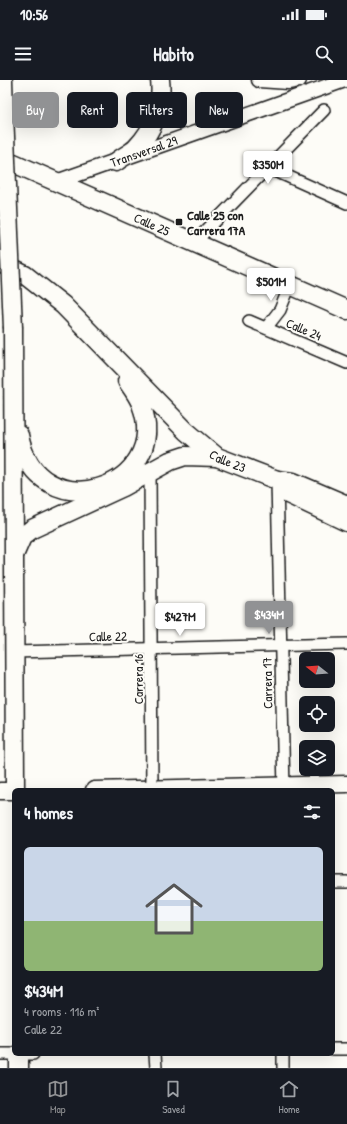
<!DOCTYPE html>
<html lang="en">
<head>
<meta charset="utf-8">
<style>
	:root { --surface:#171b24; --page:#242831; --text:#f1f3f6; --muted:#9ea1a6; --line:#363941; --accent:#919294 }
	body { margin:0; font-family:"Patrick Hand",sans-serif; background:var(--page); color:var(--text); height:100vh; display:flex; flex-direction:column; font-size:15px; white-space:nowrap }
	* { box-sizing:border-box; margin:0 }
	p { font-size:13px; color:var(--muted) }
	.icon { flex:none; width:22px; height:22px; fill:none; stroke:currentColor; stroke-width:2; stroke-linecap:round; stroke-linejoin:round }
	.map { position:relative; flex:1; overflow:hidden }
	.drawer { position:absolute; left:12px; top:708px; width:323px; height:268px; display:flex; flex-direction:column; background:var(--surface); border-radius:6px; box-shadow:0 4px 16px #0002 }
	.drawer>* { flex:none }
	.banner { position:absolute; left:12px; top:12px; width:323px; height:36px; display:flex; gap:8px }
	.needle { width:26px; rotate:287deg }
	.buttons { position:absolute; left:299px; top:572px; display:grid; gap:8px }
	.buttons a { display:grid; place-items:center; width:36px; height:36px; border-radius:6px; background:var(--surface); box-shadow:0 4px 16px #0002; font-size:20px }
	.price { position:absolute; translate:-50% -34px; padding:0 9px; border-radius:4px; background:#fff; color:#222; font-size:13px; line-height:26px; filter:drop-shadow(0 1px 2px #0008) }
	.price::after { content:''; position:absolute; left:50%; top:24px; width:12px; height:9px; margin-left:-6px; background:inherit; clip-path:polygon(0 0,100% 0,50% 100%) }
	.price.on { background:var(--accent); color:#fff }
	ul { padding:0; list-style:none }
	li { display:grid; align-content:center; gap:8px; height:212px; padding:0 12px }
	li span { display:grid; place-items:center; height:124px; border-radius:6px; color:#555 }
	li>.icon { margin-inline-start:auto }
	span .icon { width:72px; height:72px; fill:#fffc; stroke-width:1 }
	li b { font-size:17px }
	h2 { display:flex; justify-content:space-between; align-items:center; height:48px; padding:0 12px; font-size:17px }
	.chip { padding:0 14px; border-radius:6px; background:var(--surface); box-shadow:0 4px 16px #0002; font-size:14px; line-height:36px }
	.chip.on { background:var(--accent); color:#fff }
	.status { display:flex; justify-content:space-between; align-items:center; height:28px; padding:0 20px; background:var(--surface); direction:ltr }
	.status svg { height:11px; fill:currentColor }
	header { display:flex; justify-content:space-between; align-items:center; height:52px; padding:0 12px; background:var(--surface); font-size:18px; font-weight:700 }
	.tabs { display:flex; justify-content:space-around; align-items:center; height:56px; border-top:1px solid var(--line); background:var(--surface); font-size:11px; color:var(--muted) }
	.tabs a { display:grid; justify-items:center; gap:2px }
	.tabs .on { color:var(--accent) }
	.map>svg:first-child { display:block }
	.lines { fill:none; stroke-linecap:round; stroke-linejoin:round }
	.minor-casing { stroke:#1c1c1c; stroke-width:14 }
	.tertiary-casing { stroke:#1c1c1c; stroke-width:17 }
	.secondary-casing { stroke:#1c1c1c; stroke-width:19 }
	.primary-casing { stroke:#1c1c1c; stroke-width:21 }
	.minor { stroke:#fdfcf7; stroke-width:11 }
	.tertiary { stroke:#fdfcf7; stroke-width:14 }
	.secondary { stroke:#fdfcf7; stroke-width:16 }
	.primary { stroke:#fdfcf7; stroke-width:18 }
	.primary-bridge-casing { stroke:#1c1c1c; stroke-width:21; stroke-linecap:butt }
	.primary-bridge { stroke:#fdfcf7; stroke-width:18 }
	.poi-dot { fill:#1c1c1c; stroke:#fdfcf7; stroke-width:1.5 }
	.labels { text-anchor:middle; stroke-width:4; stroke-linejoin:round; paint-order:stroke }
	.street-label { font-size:13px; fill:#1c1c1c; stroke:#fdfcf7 }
	.poi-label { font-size:13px; font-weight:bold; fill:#1c1c1c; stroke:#fdfcf7; text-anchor:start }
</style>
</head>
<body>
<div class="status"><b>10:56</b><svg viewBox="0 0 49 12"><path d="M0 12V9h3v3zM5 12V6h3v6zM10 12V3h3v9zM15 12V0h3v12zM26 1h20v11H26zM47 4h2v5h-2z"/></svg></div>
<header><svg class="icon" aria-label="menu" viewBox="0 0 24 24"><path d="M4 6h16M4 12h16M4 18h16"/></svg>Habito<svg class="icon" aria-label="search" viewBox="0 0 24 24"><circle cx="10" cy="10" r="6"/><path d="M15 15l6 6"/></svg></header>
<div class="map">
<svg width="347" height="988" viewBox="0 0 347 988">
	<rect width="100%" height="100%" fill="#fdfcf7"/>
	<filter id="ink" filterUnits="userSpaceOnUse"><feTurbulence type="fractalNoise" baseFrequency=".025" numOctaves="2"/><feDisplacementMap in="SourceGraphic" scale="8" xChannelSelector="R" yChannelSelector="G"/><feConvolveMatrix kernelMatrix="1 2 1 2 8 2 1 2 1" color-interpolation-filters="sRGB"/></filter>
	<g filter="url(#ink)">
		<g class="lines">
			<defs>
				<g id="minor">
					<path d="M 269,88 L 347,123"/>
					<path d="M 194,163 L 324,30"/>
					<path d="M 249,241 L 347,283"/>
					<path d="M 266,248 L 280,230 L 290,205"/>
					<path d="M 150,391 L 152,710"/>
					<path d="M 277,401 L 284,710"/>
					<path d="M 13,572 L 347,564"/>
					<path d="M 333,802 L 347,802"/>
					<path d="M 333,969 L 347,969"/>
					<path d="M 0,974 L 33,974"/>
					<path d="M 155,974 L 156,988"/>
					<path d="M 283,974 L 283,988"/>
				</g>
				<g id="tertiary">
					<path d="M 259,0 L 288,2 L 299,0"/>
					<path id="s1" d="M 56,102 L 345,0"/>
				</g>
				<g id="secondary">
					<path d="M 94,710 L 347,704"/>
					<path d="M 0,711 L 14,711"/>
				</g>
				<g id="primary">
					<path d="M 3,0 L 4,33"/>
					<path id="s2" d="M 0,77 L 347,230"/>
					<path d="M 116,82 C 122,77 131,73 136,68 C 154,50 163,25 160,0"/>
					<path id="s3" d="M 0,183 L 25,195 L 63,225 L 186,351 L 217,377 L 277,400 L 288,414 L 347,442"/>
					<path d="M 13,248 C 15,402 13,556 15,710"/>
					<path d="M 19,355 C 36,452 174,409 141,324 C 138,316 132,308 127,301"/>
					<path d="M 277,400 L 293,402 L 347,425"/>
					<path d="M 15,473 L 22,457 L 32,449 L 123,407 L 170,381 L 185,376 L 217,377"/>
					<path d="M 19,974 L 19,988"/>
				</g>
			</defs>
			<!-- minor casing -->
			<use href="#minor" class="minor-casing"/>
			<!-- tertiary casing -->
			<use href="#tertiary" class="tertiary-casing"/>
			<!-- secondary casing -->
			<use href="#secondary" class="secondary-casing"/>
			<!-- primary casing -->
			<use href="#primary" class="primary-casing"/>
			<!-- minor -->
			<use href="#minor" class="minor"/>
			<!-- tertiary -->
			<use href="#tertiary" class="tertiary"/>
			<!-- secondary -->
			<use href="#secondary" class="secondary"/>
			<!-- primary -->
			<use href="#primary" class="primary"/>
			<defs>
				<path id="primary-bridge" d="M 4,33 L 13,248"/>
			</defs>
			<!-- primary-bridge casing -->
			<use href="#primary-bridge" class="primary-bridge-casing"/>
			<!-- primary-bridge -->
			<use href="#primary-bridge" class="primary-bridge"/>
		</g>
	</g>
	<!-- markers -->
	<rect class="poi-dot" x="175" y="138" width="8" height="8" rx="2"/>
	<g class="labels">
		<!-- street labels -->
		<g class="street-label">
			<text dy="5" stroke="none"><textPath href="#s1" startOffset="93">Transversal 29</textPath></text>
			<text dy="5" stroke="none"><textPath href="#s2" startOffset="166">Calle 25</textPath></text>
			<text transform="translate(304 249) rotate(23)" y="5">Calle 24</text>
			<text dy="5" stroke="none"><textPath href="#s3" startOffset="304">Calle 23</textPath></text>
			<text transform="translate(108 556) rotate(-1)" y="5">Calle 22</text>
			<text transform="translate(138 599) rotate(-90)" y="5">Carrera 16</text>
			<text transform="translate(267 603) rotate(-91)" y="5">Carrera 17</text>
		</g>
		<!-- poi labels -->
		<g class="poi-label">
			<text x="187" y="140">Calle 25 con<tspan x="187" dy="15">Carrera 17A</tspan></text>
		</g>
	</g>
</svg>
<div class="buttons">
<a><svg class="needle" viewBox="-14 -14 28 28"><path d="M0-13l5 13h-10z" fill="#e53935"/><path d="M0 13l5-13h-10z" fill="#9ea1a6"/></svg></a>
<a><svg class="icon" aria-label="locate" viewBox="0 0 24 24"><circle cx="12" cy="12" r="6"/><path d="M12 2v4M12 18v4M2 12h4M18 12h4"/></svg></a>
<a><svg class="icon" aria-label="layers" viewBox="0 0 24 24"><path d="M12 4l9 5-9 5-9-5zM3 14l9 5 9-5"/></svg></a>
</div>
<b class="price" style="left:268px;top:105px">$350M</b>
<b class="price" style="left:271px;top:222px">$501M</b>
<b class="price on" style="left:269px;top:555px">$434M</b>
<b class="price" style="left:180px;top:557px">$427M</b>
<div class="banner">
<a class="chip on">Buy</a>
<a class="chip">Rent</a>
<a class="chip">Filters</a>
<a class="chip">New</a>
</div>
<section class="drawer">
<h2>4 homes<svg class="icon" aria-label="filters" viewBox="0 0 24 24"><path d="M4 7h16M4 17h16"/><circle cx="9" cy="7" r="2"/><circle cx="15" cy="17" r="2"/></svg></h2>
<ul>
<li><span style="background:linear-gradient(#c9d6e8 60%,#8fb573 0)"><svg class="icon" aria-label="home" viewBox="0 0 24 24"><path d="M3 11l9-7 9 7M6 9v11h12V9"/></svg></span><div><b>$434M</b><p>4 rooms · 116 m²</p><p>Calle 22</p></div></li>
</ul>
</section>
</div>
<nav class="tabs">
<a class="on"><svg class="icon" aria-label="map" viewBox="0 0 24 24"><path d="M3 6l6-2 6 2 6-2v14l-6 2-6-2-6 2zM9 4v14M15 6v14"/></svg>Map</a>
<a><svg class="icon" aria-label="saved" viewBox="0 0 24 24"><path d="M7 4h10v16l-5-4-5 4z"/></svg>Saved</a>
<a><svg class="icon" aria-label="home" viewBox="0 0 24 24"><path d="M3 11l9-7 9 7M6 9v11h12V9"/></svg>Home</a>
</nav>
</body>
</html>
